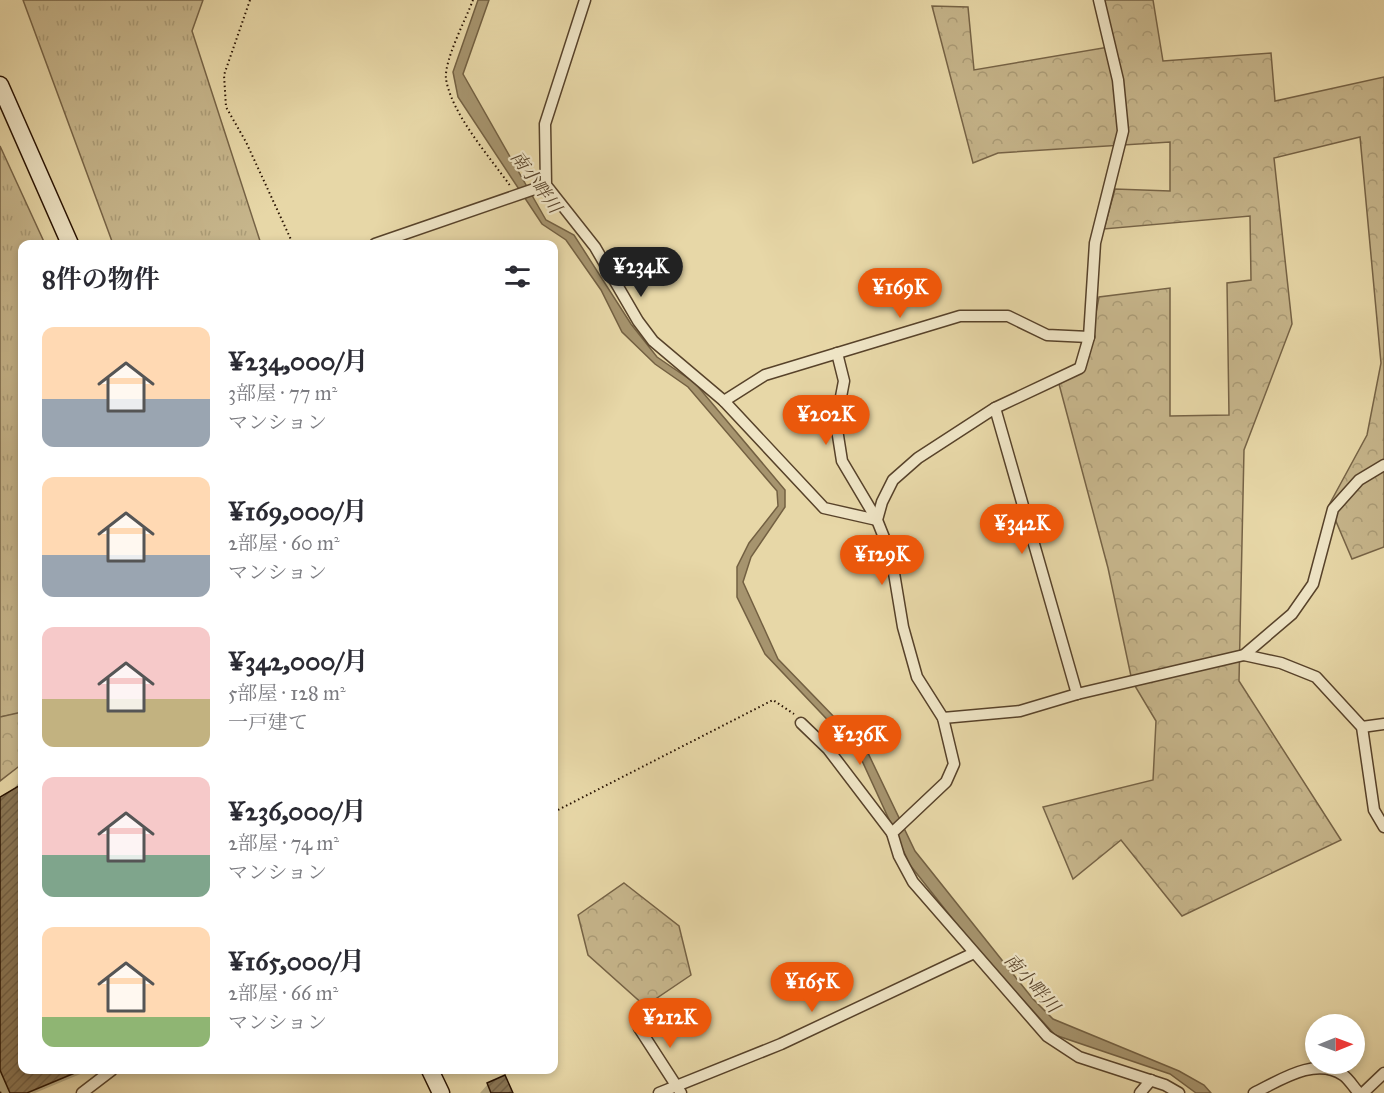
<!DOCTYPE html>
<html lang="ja">
<head>
<meta charset="utf-8">
<style>
	:root { --surface:#fff; --page:#f2f2f3; --text:#2b2b33; --muted:#7c7c81; --accent:#ea580c }
	body { margin:0; font-family:"IM FELL Great Primer","Noto Serif JP",serif; background:var(--page); color:var(--text); height:100vh; display:flex; flex-direction:column; font-size:22px; white-space:nowrap }
	* { box-sizing:border-box; margin:0 }
	p { font-size:20px; color:var(--muted) }
	.icon { flex:none; width:33px; height:33px; fill:none; stroke:currentColor; stroke-width:2; stroke-linecap:round; stroke-linejoin:round }
	.map { position:relative; flex:1; overflow:hidden }
	.panel { position:absolute; left:18px; top:240px; width:540px; height:834px; display:flex; flex-direction:column; background:var(--surface); border-radius:12px; box-shadow:0 3px 9px #0003 }
	.panel>* { flex:none }
	.needle { width:39px; rotate:89deg }
	.buttons { position:absolute; left:1305px; top:1014px; display:grid; gap:12px }
	.buttons a { display:grid; place-items:center; width:60px; height:60px; border-radius:50%; background:var(--surface); box-shadow:0 3px 9px #0003; font-size:30px }
	.price { position:absolute; translate:-50% -51px; padding:0 14px; border-radius:21px; background:var(--accent); color:#fff; font-size:20px; line-height:39px; filter:drop-shadow(0 2px 3px #0008) }
	.price::after { content:''; position:absolute; left:50%; top:36px; width:18px; height:14px; margin-left:-9px; background:inherit; clip-path:polygon(0 0,100% 0,50% 100%) }
	.price.current { background:#222; color:#fff }
	ul { padding:0; list-style:none }
	li { display:flex; align-items:center; gap:18px; height:150px; padding:0 24px }
	li span { display:grid; place-items:center; flex:none; width:168px; height:120px; border-radius:12px; color:#555 }
	li>.icon { margin-inline-start:auto }
	span .icon { width:72px; height:72px; fill:#fffc; stroke-width:1 }
	li b { font-size:26px }
	h2 { display:flex; justify-content:space-between; align-items:center; height:72px; padding:0 24px; font-size:26px }
	.map>svg:first-child { display:block }
	.grass { fill:url(#grass-tufts); stroke:#766346; stroke-width:1.5 }
	.forest { fill:url(#forest-crowns); stroke:#766346; stroke-width:1.5 }
	.water { fill:#a6946e; stroke:#736042; stroke-width:1.5 }
	.shadow { fill:#0003 }
	.building { fill:url(#building-hatch); stroke:#271100; stroke-width:1.5 }
	.lines { fill:none; stroke-linecap:round; stroke-linejoin:round }
	.minor-casing { stroke:#57422a; stroke-width:13 }
	.secondary-casing { stroke:#271100; stroke-width:19 }
	.path { stroke:#271100; stroke-width:2; stroke-dasharray:1.5 3; stroke-linecap:butt }
	.minor { stroke:#efe5c6; stroke-width:10 }
	.secondary { stroke:#efe5c6; stroke-width:16 }
	.labels { text-anchor:middle; stroke-width:4.5; stroke-linejoin:round; paint-order:stroke }
	.water-label { font-size:18px; font-style:italic; fill:#5a452c; stroke:#efe5c6 }
</style>
</head>
<body>
<div class="map">
<svg width="1384" height="1093" viewBox="0 0 1384 1093">
	<defs>
		<pattern id="grass-tufts" width="24" height="20" patternUnits="userSpaceOnUse" patternTransform="scale(1.5)"><rect width="24" height="20" fill="#c6b58b"/><path d="M3 7l-1-3M5 7V3M7 7l1-3M15 17l-1-3M17 17v-4M19 17l1-3" fill="none" stroke="#aa9b76"/></pattern>
		<pattern id="forest-crowns" width="20" height="18" patternUnits="userSpaceOnUse" patternTransform="scale(1.5)"><rect width="20" height="18" fill="#c6b58b"/><path d="M2 6a3 3 0 1 1 6 0M12 15a3 3 0 1 1 6 0" fill="none" stroke="#aa9b76"/></pattern>
		<pattern id="building-hatch" width="6" height="6" patternUnits="userSpaceOnUse" patternTransform="scale(1.5)"><rect width="6" height="6" fill="#8b7857"/><path d="M-1 1l2-2M0 6l6-6M5 7l2-2" fill="none" stroke="#726146"/></pattern>
	</defs>
	<rect width="100%" height="100%" fill="#e7d7a7"/>
	<filter id="stains"><feTurbulence type="fractalNoise" baseFrequency=".00333" numOctaves="4"/><feColorMatrix values="0 0 0 0 .2 0 0 0 0 .09 0 0 0 0 .02 0 0 0 .5 -.17"/></filter>
	<radialGradient id="worn" r=".72"><stop offset=".6" stop-color="#630" stop-opacity="0"/><stop offset="1" stop-color="#630" stop-opacity=".3"/></radialGradient>
	<!-- grass -->
	<g class="grass">
		<path d="M 23,0 L 203,0 L 192,31 L 261,244 L 113,244 Z"/>
		<path d="M 0,146 L 45,244 L 22,244 L 22,713 L 0,717 Z"/>
	</g>
	<!-- forest -->
	<g class="forest">
		<path d="M 1101,0 L 1153,0 L 1163,61 L 1271,53 L 1275,101 L 1384,77 L 1384,547 L 1352,559 L 1329,505 L 1367,435 L 1381,363 L 1360,137 L 1274,158 L 1292,324 L 1244,450 L 1239,681 L 1341,840 L 1182,916 L 1121,840 L 1073,879 L 1043,807 L 1153,780 L 1156,721 L 1132,681 L 1108,568 L 1059,384 L 1085,369 L 1099,297 L 1170,288 L 1170,416 L 1229,415 L 1227,283 L 1251,280 L 1250,216 L 1104,229 L 1115,189 L 1170,191 L 1170,142 L 998,153 L 973,163 L 932,6 L 968,7 L 974,70 L 1115,46 Z"/>
		<path d="M 22,712 L 22,764 L 0,781 L 0,717 Z"/>
		<path d="M 624,883 L 679,926 L 691,975 L 645,1006 L 588,955 L 578,915 Z"/>
	</g>
	<!-- water -->
	<path class="water" d="M 478,0 L 489,0 L 463,74 L 546,220 L 574,235 L 631,324 L 657,357 L 695,383 L 785,490 L 785,507 L 751,557 L 743,582 L 778,659 L 867,751 L 915,851 L 1033,999 L 1053,1019 L 1179,1071 L 1204,1085 L 1211,1093 L 1196,1093 L 1170,1074 L 1055,1035 L 978,951 L 910,865 L 858,752 L 765,654 L 737,597 L 737,567 L 749,543 L 778,506 L 777,491 L 688,387 L 655,364 L 622,332 L 601,290 L 566,240 L 542,224 L 458,97 L 453,72 Z"/>
	<!-- shadow -->
	<g class="shadow">
		<path d="M 22,779 L 22,1070 L 90,1070 L 35,1093 L 0,1093 L 0,799 L 16,790 L 15,787 Z"/>
		<path d="M 488,1084 L 512,1093 L 480,1093 Z"/>
	</g>
	<!-- building -->
	<g class="building">
		<path d="M 22,784 L 22,1070 L 82,1070 L 27,1093 L 10,1093 L 0,1070 L 0,797 Z"/>
		<path d="M 505,1075 L 513,1093 L 491,1093 L 487,1083 Z"/>
	</g>
	<g class="lines">
		<defs>
			<g id="minor">
				<path d="M 585,0 L 545,124 L 546,185 L 595,247 L 638,321 L 653,341 L 724,401 L 824,508 L 877,520"/>
				<path d="M 1099,0 L 1118,80 L 1123,131 L 1095,243 L 1089,337 L 1080,368 L 995,408 L 918,458 L 893,480 L 882,502 L 877,520 L 891,555 L 903,627 L 917,677 L 943,718 L 954,764 L 946,782 L 892,833 L 899,856 L 913,882 L 1047,1036 L 1079,1057 L 1165,1085 L 1179,1093"/>
				<path d="M 375,244 L 546,185"/>
				<path d="M 837,353 L 844,381 L 836,423 L 842,461 L 877,520"/>
				<path d="M 724,401 L 765,375 L 960,316 L 1008,316 L 1047,335 L 1089,337"/>
				<path d="M 995,408 L 1077,694"/>
				<path d="M 1244,655 L 1281,663 L 1316,677 L 1362,727 L 1374,810 L 1384,827"/>
				<path d="M 943,718 L 1020,711 L 1077,694 L 1244,655 L 1292,614 L 1313,584 L 1333,509 L 1359,480 L 1384,465"/>
				<path d="M 801,723 L 828,749 L 892,833"/>
				<path d="M 1362,727 L 1384,724"/>
				<path d="M 639,1028 L 681,1093"/>
				<path d="M 82,1093 L 112,1070"/>
				<path d="M 659,1093 L 781,1044 L 974,953"/>
				<path d="M 1140,1093 L 1151,1080"/>
				<path d="M 1254,1093 C 1279,1081 1315,1056 1343,1075 C 1349,1079 1354,1088 1359,1093"/>
				<path d="M 1363,1093 L 1384,1073"/>
			</g>
			<g id="secondary">
				<path d="M 0,85 L 70,244"/>
				<path d="M 430,1070 L 441,1093"/>
			</g>
		</defs>
		<!-- minor casing -->
		<use href="#minor" class="minor-casing"/>
		<!-- secondary casing -->
		<use href="#secondary" class="secondary-casing"/>
		<!-- path -->
		<g class="path">
			<path d="M 250,0 L 224,75 L 226,107 L 246,142 L 293,244"/>
			<path d="M 473,0 C 466,19 444,60 446,79 C 452,115 490,157 511,187"/>
			<path d="M 554,812 L 773,700 L 794,714"/>
			<path d="M 0,1092 L 1,1093"/>
		</g>
		<!-- minor -->
		<use href="#minor" class="minor"/>
		<!-- secondary -->
		<use href="#secondary" class="secondary"/>
	</g>
	<g class="labels">
		<!-- water labels -->
		<g class="water-label">
			<text transform="translate(536 182) rotate(54)" y="6">南小畔川</text>
			<text transform="translate(1032 983) rotate(48)" y="6">南小畔川</text>
		</g>
	</g>
	<rect width="100%" height="100%" filter="url(#stains)"/>
	<rect width="100%" height="100%" fill="url(#worn)"/>
</svg>
<div class="buttons">
<a><svg class="needle" viewBox="-14 -14 28 28"><path d="M0-13l5 13h-10z" fill="#e53935"/><path d="M0 13l5-13h-10z" fill="#7c7c81"/></svg></a>
</div>
<b class="price current" style="left:641px;top:298px">¥234K</b>
<b class="price" style="left:900px;top:319px">¥169K</b>
<b class="price" style="left:826px;top:446px">¥202K</b>
<b class="price" style="left:1022px;top:555px">¥342K</b>
<b class="price" style="left:882px;top:586px">¥129K</b>
<b class="price" style="left:860px;top:766px">¥236K</b>
<b class="price" style="left:812px;top:1013px">¥165K</b>
<b class="price" style="left:670px;top:1049px">¥212K</b>
<section class="panel">
<h2>8件の物件<svg class="icon" aria-label="filters" viewBox="0 0 24 24"><path d="M4 7h16M4 17h16"/><circle cx="9" cy="7" r="2"/><circle cx="15" cy="17" r="2"/></svg></h2>
<ul>
<li><span style="background:linear-gradient(#ffd9b3 60%,#9aa5b1 0)"><svg class="icon" aria-label="home" viewBox="0 0 24 24"><path d="M3 11l9-7 9 7M6 9v11h12V9"/></svg></span><div><b>¥234,000/月</b><p>3部屋 · 77 m²</p><p>マンション</p></div></li>
<li><span style="background:linear-gradient(#ffd9b3 65%,#9aa5b1 0)"><svg class="icon" aria-label="home" viewBox="0 0 24 24"><path d="M3 11l9-7 9 7M6 9v11h12V9"/></svg></span><div><b>¥169,000/月</b><p>2部屋 · 60 m²</p><p>マンション</p></div></li>
<li><span style="background:linear-gradient(#f6c9c9 60%,#c2b280 0)"><svg class="icon" aria-label="home" viewBox="0 0 24 24"><path d="M3 11l9-7 9 7M6 9v11h12V9"/></svg></span><div><b>¥342,000/月</b><p>5部屋 · 128 m²</p><p>一戸建て</p></div></li>
<li><span style="background:linear-gradient(#f6c9c9 65%,#7fa58c 0)"><svg class="icon" aria-label="home" viewBox="0 0 24 24"><path d="M3 11l9-7 9 7M6 9v11h12V9"/></svg></span><div><b>¥236,000/月</b><p>2部屋 · 74 m²</p><p>マンション</p></div></li>
<li><span style="background:linear-gradient(#ffd9b3 75%,#8fb573 0)"><svg class="icon" aria-label="home" viewBox="0 0 24 24"><path d="M3 11l9-7 9 7M6 9v11h12V9"/></svg></span><div><b>¥165,000/月</b><p>2部屋 · 66 m²</p><p>マンション</p></div></li>
</ul>
</section>
</div>
</body>
</html>
